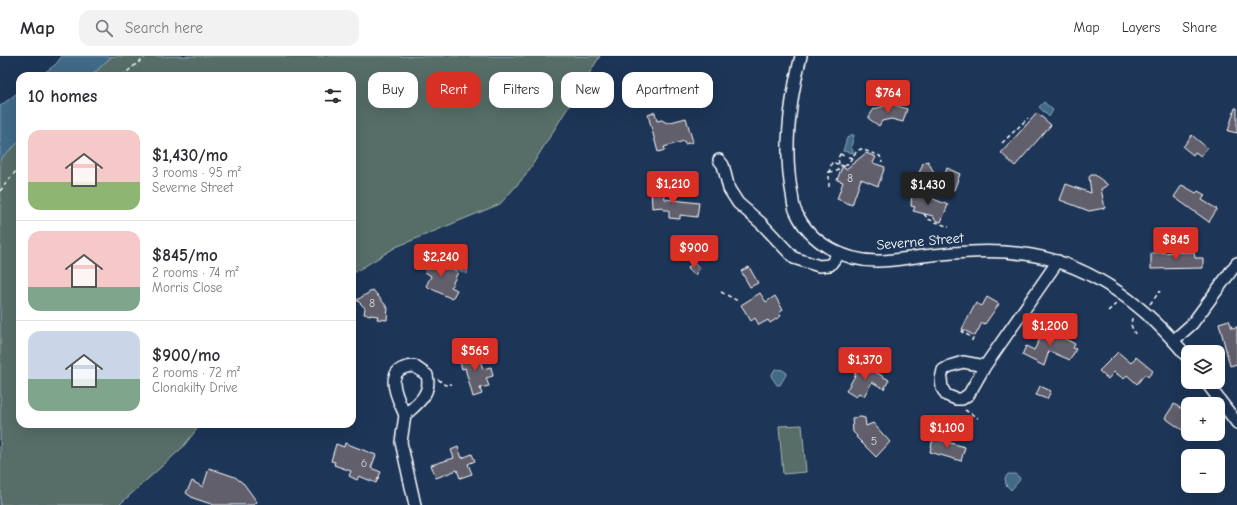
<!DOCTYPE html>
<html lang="en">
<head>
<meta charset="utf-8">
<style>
	:root { --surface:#fff; --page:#f2f2f3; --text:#2b2b33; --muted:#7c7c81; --line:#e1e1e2; --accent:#d93025 }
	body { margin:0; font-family:"Comic Neue",sans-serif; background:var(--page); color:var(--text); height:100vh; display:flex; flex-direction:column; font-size:15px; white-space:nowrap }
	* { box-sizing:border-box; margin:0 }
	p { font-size:13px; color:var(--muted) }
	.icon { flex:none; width:22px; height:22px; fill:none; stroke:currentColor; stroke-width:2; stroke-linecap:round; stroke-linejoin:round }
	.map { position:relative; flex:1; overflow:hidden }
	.side { position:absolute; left:16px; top:16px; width:340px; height:356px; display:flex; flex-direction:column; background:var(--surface); border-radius:12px; box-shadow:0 4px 16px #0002 }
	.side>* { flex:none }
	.hud { position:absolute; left:368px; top:16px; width:380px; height:36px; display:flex; gap:8px }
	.buttons { position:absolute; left:1181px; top:289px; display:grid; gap:8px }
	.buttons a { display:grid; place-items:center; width:44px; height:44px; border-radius:8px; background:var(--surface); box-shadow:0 4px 16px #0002; font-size:20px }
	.price { position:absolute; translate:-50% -34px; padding:0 9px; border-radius:4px; background:var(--accent); color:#fff; font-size:13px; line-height:26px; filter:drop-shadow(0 1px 2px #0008) }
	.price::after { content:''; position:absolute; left:50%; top:24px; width:12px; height:9px; margin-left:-6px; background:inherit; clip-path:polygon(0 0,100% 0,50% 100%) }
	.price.on { background:#222; color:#fff }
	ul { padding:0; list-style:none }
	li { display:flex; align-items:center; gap:12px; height:100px; padding:0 12px }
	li+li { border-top:1px solid var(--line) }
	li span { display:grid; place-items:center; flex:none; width:112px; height:80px; border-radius:12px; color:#555 }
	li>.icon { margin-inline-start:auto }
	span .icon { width:48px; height:48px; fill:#fffc; stroke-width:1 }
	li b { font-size:17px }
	h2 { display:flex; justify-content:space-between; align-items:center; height:48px; padding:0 12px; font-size:17px }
	.chip { padding:0 14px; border-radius:12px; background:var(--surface); box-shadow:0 4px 16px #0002; font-size:14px; line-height:36px }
	.chip.on { background:var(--accent); color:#fff }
	header { display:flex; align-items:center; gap:24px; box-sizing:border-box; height:56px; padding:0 20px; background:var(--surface); border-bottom:1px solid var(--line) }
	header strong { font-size:19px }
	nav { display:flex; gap:22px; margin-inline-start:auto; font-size:14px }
	.search { width:280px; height:36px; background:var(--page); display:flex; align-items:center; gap:10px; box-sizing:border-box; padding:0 14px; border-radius:12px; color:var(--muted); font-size:15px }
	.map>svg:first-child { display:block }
	.green { fill:#566d68; stroke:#aab6b4 }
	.water { fill:#406a87; stroke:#8ca6b7 }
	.building { fill:#625e6d; stroke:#fff }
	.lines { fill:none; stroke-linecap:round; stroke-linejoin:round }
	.minor-casing { stroke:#fff; stroke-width:14 }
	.path { stroke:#fff; stroke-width:1.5; stroke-dasharray:4 3; stroke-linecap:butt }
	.minor { stroke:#1d3557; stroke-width:11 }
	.labels { text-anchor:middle; stroke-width:3.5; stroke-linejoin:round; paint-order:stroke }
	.number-label { font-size:12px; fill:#d8d7da }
	.street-label { font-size:14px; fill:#fff; stroke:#1d3557 }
</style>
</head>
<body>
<header>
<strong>Map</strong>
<div class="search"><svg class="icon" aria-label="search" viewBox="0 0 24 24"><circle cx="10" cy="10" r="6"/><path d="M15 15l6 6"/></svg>Search here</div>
<nav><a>Map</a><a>Layers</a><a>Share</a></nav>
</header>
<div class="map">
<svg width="1237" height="449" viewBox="0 0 1237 449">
	<rect width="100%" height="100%" fill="#1d3557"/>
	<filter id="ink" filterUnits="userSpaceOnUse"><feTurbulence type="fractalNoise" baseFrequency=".025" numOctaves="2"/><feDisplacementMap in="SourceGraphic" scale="8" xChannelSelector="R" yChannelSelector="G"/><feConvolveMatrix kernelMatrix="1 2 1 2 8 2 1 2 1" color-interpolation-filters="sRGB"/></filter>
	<g filter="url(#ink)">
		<!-- green -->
		<g class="green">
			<path d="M 112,0 L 600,0 L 526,119 L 500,148 L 396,191 L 352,218 L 352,20 L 91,20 Z"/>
			<path d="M 20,85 L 20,368 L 201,368 L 182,392 L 119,449 L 0,449 L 0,103 Z"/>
			<path d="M 802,369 L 806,416 L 783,418 L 779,370 Z"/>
		</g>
		<!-- water -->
		<g class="water">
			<path d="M 62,0 L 112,0 L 91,20 L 40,20 L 56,8 Z"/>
			<path d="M 20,35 L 20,85 L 0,103 L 0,50 Z"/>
			<path d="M 1044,46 L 1053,54 L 1049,61 L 1039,51 Z"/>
			<path d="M 850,79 L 854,79 L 851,91 L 854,97 L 843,95 L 847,82 Z"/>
			<path d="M 931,121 L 934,126 L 923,131 L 920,125 Z"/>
			<path d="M 456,208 L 468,213 L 467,218 L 454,212 Z"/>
			<path d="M 775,313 L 783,314 L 787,317 L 780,329 L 777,329 L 771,320 Z"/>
			<path d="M 1008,418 L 1015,418 L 1020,422 L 1019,425 L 1011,434 L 1006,429 L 1005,422 Z"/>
		</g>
		<!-- building -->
		<g class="building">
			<path d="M 891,48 L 907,53 L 903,66 L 891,63 L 882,65 L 879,70 L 868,62 L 874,53 Z"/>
			<path d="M 1235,52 L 1237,52 L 1237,77 L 1228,75 Z"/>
			<path d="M 655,56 L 657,65 L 662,64 L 667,67 L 686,62 L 693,86 L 685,88 L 684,85 L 664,91 L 665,94 L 658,96 L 648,59 Z"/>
			<path d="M 1037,57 L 1051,69 L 1015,110 L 1001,97 Z"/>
			<path d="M 1192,79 L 1207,92 L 1201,100 L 1195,96 L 1193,99 L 1183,91 Z"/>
			<path d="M 866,97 L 876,101 L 873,107 L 885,111 L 878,130 L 861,123 L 852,149 L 837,143 L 843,126 L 837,124 L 842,111 L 846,113 Z"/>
			<path d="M 928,105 L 934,117 L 916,125 L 923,107 Z"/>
			<path d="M 947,112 L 960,118 L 954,134 L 941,129 Z"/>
			<path d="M 1091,119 L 1095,119 L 1108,129 L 1101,133 L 1105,152 L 1089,155 L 1060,144 L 1066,128 L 1091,137 L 1089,121 Z"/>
			<path d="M 1182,129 L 1196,137 L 1198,135 L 1205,139 L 1202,144 L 1217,153 L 1209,166 L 1174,141 Z"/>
			<path d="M 651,131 L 664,131 L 665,143 L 699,147 L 697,161 L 680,159 L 680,163 L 669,162 L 669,154 L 663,154 L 663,151 L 652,152 Z"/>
			<path d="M 912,134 L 948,149 L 941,166 L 935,164 L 933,160 L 913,155 L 915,151 L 911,150 Z"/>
			<path d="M 1194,196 L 1195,202 L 1203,202 L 1203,212 L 1151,213 L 1151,197 Z"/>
			<path d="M 432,202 L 458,216 L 451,231 L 457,234 L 452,243 L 426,230 L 431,220 L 425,216 Z"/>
			<path d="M 693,206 L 700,212 L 695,219 L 687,213 Z"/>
			<path d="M 749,211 L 758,227 L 750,231 L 741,215 Z"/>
			<path d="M 373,234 L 388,252 L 387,264 L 377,263 L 378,260 L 364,258 L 365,252 L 357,244 Z"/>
			<path d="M 760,237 L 766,246 L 775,240 L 783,254 L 779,257 L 781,260 L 770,267 L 768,264 L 759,269 L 755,262 L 751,265 L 741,249 Z"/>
			<path d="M 987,241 L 999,248 L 985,268 L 982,267 L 975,280 L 962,273 L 976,247 L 982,250 Z"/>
			<path d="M 1229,264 L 1232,272 L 1237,271 L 1237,308 L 1230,310 L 1219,267 Z"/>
			<path d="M 1047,269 L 1064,278 L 1062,281 L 1075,288 L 1073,292 L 1076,293 L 1070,304 L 1049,295 L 1044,310 L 1022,299 L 1026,290 L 1034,294 Z"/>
			<path d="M 467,292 L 469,300 L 475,299 L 476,301 L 479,301 L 483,313 L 491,311 L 493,320 L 486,322 L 489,330 L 480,332 L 482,338 L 473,341 L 465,312 L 462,313 L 459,303 L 458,294 Z"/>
			<path d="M 1118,296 L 1131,307 L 1136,301 L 1153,315 L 1148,321 L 1145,318 L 1137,328 L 1127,319 L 1124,323 L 1114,316 L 1108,323 L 1099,315 Z"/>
			<path d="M 860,307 L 889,324 L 884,333 L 872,326 L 864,340 L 859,337 L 856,341 L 846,335 L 856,318 L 854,317 Z"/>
			<path d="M 1040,330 L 1051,335 L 1047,343 L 1036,339 Z"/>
			<path d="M 1174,348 L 1188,357 L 1188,378 L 1165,362 Z"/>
			<path d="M 861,361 L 865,362 L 866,370 L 873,367 L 890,386 L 876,401 L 856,381 L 857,380 L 853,376 L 852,362 Z"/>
			<path d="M 933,382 L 965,391 L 961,405 L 930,396 Z"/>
			<path d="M 345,387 L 376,399 L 371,412 L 381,416 L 376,427 L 359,420 L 357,424 L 349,420 L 351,415 L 334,409 L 335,406 L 331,405 L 336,388 L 344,391 Z"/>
			<path d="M 458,391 L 462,402 L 472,398 L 475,405 L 468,408 L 472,418 L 460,422 L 457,414 L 436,422 L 431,409 L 454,402 L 451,394 Z"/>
			<path d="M 209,412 L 235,421 L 244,428 L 257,446 L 253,449 L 214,449 L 193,442 L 186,437 L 192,425 L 203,431 Z"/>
		</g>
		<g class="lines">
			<defs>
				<g id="minor">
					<path d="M 801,0 C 790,44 783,93 792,138 C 793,144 793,151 796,156 C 810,187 844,205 877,205 C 893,205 907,202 923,200 C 959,196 995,193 1031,199 C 1095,210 1149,253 1188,302"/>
					<path d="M 719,104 L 723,109 L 729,133 L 738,147 L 762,168 L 794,202 L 819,210 L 830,209 L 839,197"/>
					<path d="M 1174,284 L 1192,268 L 1237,207"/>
					<path d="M 414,310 L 427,319 C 432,338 417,348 405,359 C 397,341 381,312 414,310 Z"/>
					<path d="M 985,310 L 963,306 L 950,310 L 943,314 L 941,323 L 942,332 L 946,339 L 956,343 L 962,343 L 969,338 L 985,310 L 1058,205"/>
					<path d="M 1206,326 L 1237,367"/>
					<path d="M 405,359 L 401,386 L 415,449"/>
				</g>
			</defs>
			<!-- minor casing -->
			<use href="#minor" class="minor-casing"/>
			<!-- path -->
			<g class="path">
				<path d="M 122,20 L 146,0"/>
				<path d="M 1002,87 L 1028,62"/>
				<path d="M 840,98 L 844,100"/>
				<path d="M 848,101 L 854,102"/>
				<path d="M 839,108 L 838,102 L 842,95"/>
				<path d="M 845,110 C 852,105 853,96 861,93 L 880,100 L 882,106"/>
				<path d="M 829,116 L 837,115 L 841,109"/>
				<path d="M 829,131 L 829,116 L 832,106 L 846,111"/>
				<path d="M 0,135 L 20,110"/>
				<path d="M 924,158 L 928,163 L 949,171"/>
				<path d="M 721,236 L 738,245"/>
				<path d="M 1150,248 L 1160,235"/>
				<path d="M 1108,255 L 1117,247"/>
				<path d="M 1132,262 L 1131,269 L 1135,278"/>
				<path d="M 963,274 L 962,276 L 973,282 L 971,286"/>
				<path d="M 438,323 L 445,329 L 452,328"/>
				<path d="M 965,354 L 978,362"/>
			</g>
			<!-- minor -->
			<use href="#minor" class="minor"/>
		</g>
	</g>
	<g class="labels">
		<!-- number labels -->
		<g class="number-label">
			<text x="850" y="126">8</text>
			<text x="372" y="251">8</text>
			<text x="874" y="389">5</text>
			<text x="364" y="411">6</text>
		</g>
		<!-- street labels -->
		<g class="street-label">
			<text transform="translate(920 185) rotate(-5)" y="5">Severne Street</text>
		</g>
	</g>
</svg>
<div class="buttons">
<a><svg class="icon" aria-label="layers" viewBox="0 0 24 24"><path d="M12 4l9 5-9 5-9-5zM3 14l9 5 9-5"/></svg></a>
<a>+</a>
<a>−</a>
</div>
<b class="price" style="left:888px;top:58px">$764</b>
<b class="price" style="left:673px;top:149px">$1,210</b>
<b class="price on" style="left:928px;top:150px">$1,430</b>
<b class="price" style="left:1176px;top:205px">$845</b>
<b class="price" style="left:694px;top:213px">$900</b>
<b class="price" style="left:441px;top:222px">$2,240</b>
<b class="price" style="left:1050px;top:291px">$1,200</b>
<b class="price" style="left:475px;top:316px">$565</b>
<b class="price" style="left:865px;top:325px">$1,370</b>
<b class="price" style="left:947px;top:393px">$1,100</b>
<div class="hud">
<a class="chip">Buy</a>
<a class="chip on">Rent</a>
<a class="chip">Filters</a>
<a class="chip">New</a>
<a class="chip">Apartment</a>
</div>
<section class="side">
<h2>10 homes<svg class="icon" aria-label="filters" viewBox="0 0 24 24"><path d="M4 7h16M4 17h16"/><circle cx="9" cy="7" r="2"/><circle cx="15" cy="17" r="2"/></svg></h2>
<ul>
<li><span style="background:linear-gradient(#f6c9c9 65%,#8fb573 0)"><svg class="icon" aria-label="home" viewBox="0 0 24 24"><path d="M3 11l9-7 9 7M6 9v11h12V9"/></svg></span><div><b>$1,430/mo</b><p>3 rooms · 95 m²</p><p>Severne Street</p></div></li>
<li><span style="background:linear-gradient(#f6c9c9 70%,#7fa58c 0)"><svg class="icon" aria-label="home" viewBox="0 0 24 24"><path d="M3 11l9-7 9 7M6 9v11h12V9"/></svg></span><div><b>$845/mo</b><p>2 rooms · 74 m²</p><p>Morris Close</p></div></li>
<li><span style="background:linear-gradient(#c9d6e8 60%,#7fa58c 0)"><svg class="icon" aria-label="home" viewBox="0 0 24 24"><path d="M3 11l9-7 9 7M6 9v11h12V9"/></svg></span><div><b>$900/mo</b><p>2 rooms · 72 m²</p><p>Clonakilty Drive</p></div></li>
</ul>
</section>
</div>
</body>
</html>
